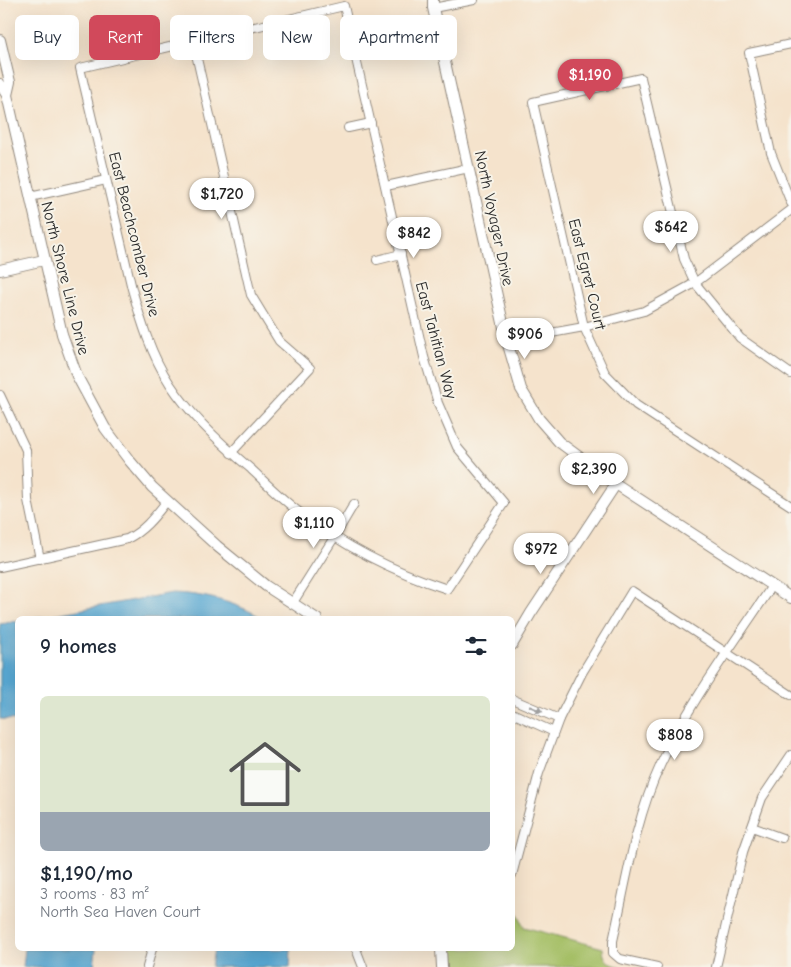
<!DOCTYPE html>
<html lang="en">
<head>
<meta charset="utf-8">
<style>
	:root { --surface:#fff; --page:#f6f6f7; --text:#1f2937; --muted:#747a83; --line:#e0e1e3; --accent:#d1495b }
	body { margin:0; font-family:"Comic Neue",sans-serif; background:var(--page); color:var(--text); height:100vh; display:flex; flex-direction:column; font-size:19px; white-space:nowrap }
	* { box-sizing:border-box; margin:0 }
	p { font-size:16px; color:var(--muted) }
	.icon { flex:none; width:28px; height:28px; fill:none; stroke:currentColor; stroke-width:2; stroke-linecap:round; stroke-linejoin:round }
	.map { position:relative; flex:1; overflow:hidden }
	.sheet { position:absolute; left:15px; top:616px; width:500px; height:335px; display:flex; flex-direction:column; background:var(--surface); border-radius:8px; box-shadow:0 5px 20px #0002 }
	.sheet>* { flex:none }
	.banner { position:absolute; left:15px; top:15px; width:500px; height:45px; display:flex; gap:10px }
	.price { position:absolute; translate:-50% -42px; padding:0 11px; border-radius:18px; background:#fff; color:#222; font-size:16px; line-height:32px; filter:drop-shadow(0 1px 2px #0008) }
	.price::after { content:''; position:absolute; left:50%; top:30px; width:15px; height:11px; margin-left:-8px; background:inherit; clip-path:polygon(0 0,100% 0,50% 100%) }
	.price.current { background:var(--accent); color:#fff }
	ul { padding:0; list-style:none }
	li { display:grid; align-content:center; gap:10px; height:265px; padding:0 25px }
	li+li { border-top:1px solid var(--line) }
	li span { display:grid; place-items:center; height:155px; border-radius:8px; color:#555 }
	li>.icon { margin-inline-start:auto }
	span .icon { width:90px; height:90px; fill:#fffc; stroke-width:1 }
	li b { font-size:21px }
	h2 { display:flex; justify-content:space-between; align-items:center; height:60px; padding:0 25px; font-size:21px }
	.tag { padding:0 18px; border-radius:8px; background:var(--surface); box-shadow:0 5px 20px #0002; font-size:18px; line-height:45px }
	.tag.current { background:var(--accent); color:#fff }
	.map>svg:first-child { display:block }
	.green { fill:#a5bf66; stroke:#687548 }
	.water { fill:#59a8d3; stroke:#426a7f }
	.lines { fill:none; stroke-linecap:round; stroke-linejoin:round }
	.minor-casing { stroke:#90877c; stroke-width:10 }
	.tertiary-casing { stroke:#90877c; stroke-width:12 }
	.minor { stroke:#fff; stroke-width:8 }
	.tertiary { stroke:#fff; stroke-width:10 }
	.oneway { fill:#a0a0a0 }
	.labels { text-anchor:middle; stroke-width:4; stroke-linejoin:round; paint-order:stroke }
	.street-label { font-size:16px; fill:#2b2b2b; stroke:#f7f3e8 }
</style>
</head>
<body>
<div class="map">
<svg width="791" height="967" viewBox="0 0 791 967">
	<rect width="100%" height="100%" fill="#f7f3e8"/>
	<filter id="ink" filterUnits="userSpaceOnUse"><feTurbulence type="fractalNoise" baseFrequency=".02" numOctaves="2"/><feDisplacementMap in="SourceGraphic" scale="10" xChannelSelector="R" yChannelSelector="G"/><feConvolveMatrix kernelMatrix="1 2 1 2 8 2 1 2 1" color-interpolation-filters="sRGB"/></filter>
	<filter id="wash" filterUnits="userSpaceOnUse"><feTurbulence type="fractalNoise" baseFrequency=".0096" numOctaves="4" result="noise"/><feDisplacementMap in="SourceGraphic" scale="20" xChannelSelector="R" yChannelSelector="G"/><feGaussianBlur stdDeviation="1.12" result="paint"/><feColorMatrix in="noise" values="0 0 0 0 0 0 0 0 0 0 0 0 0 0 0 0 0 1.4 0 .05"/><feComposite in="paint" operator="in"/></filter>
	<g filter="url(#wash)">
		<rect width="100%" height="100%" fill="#f5e3cc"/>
		<!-- green -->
		<path class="green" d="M 515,908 L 524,927 L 603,948 C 603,961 610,964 621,967 L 452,967 L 451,949 L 512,949 L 513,909 Z"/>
		<!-- water -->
		<g class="water">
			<path d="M 172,593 C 204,594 236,602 264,619 L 28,619 Z"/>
			<path d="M 17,621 L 17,720 L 0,719 L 0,624 Z"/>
			<path d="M 25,949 L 96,949 L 94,967 L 23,967 Z"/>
			<path d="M 214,949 L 291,949 L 290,967 L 211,967 Z"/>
		</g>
	</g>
	<g filter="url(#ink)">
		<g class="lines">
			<defs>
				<g id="minor">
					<path d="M 344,6 L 424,357 L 438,403 L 457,447 L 504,503 L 447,589 C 395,572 343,546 299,512 C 282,499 267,484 251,469 C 221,444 191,416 170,384 C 151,355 141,321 132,289 L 80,68 Z"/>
					<path d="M 433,8 L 474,0"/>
					<path d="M 193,41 L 251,295 L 279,341 L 310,368 L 231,453"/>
					<path d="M 791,44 L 749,53 L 771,153 L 791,203"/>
					<path d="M 348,128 L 371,123"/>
					<path d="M 386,186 L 469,168"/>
					<path d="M 30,197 L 106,180"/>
					<path d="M 377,260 L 401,254"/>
					<path d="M 507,341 L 584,327 L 644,311 L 695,283 L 791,210"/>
					<path d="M 791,374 L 740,338 L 695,283 L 684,259 L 641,78 L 533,102 L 584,327 L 605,373 L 636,405 L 791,506"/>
					<path d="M 0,395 L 26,450 L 28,500 L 40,559"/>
					<path d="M 0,567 L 127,539 C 145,530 155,516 167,501"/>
					<path d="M 292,604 L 335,536 L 354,504"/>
					<path d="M 512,699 L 559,719"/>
					<path d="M 512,713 L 554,732"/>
					<path d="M 752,827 L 782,838"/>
					<path d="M 512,875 L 539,773 L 559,719 L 582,673 L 632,591 L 791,695"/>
					<path d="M 356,949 L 363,967"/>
					<path d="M 147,967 L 152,949"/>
					<path d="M 657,967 L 620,959 L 613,953 L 613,941 C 626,883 635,820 660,766 C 689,702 733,645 772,586"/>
					<path d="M 716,967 L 743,852 L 762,798 L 791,755"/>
				</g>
				<g id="tertiary">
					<path d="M 433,0 L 433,8 L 507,341 L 521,389 L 539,419 L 559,442 L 616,484 L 791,598"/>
					<path d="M 0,40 L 10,82 L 7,95"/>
					<path d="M 0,84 L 7,95 L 62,334 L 77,376 L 105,428 L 129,460 L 152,487 L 217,546 L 266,586 L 317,619"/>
					<path d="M 0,270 L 44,260"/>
					<path d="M 512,645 L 531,613 L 616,484"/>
					<path d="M 441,949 L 442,967"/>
				</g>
			</defs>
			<!-- minor casing -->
			<use href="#minor" class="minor-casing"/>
			<!-- tertiary casing -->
			<use href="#tertiary" class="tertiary-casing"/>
			<!-- minor -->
			<use href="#minor" class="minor"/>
			<!-- tertiary -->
			<use href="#tertiary" class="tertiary"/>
		</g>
		<!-- one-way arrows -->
		<defs><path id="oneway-solid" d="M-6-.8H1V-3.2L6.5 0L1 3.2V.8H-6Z" transform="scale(1.25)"/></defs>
		<use class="oneway" href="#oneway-solid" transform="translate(536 709) rotate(23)"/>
	</g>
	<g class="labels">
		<!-- street labels -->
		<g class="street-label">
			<text transform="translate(495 218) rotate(78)" y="6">North Voyager Drive</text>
			<text transform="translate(135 234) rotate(76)" y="6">East Beachcomber Drive</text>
			<text transform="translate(588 274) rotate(76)" y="6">East Egret Court</text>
			<text transform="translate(66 278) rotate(76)" y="6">North Shore Line Drive</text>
			<text transform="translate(437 340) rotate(75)" y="6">East Tahitian Way</text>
		</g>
	</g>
</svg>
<b class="price current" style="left:590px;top:101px">$1,190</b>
<b class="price" style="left:222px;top:220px">$1,720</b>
<b class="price" style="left:671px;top:253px">$642</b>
<b class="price" style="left:414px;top:259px">$842</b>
<b class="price" style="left:525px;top:360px">$906</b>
<b class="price" style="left:594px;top:495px">$2,390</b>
<b class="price" style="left:314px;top:549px">$1,110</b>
<b class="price" style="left:541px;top:575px">$972</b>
<b class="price" style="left:675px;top:761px">$808</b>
<div class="banner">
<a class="tag">Buy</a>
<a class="tag current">Rent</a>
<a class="tag">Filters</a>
<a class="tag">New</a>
<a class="tag">Apartment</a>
</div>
<section class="sheet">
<h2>9 homes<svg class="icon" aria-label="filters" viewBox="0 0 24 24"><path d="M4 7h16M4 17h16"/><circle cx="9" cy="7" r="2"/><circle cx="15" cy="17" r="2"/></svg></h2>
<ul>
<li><span style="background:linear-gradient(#dfe7d0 75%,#9aa5b1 0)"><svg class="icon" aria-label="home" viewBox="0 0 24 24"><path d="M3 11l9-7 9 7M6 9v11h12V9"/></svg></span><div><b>$1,190/mo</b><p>3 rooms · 83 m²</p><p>North Sea Haven Court</p></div></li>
</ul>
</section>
</div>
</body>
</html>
